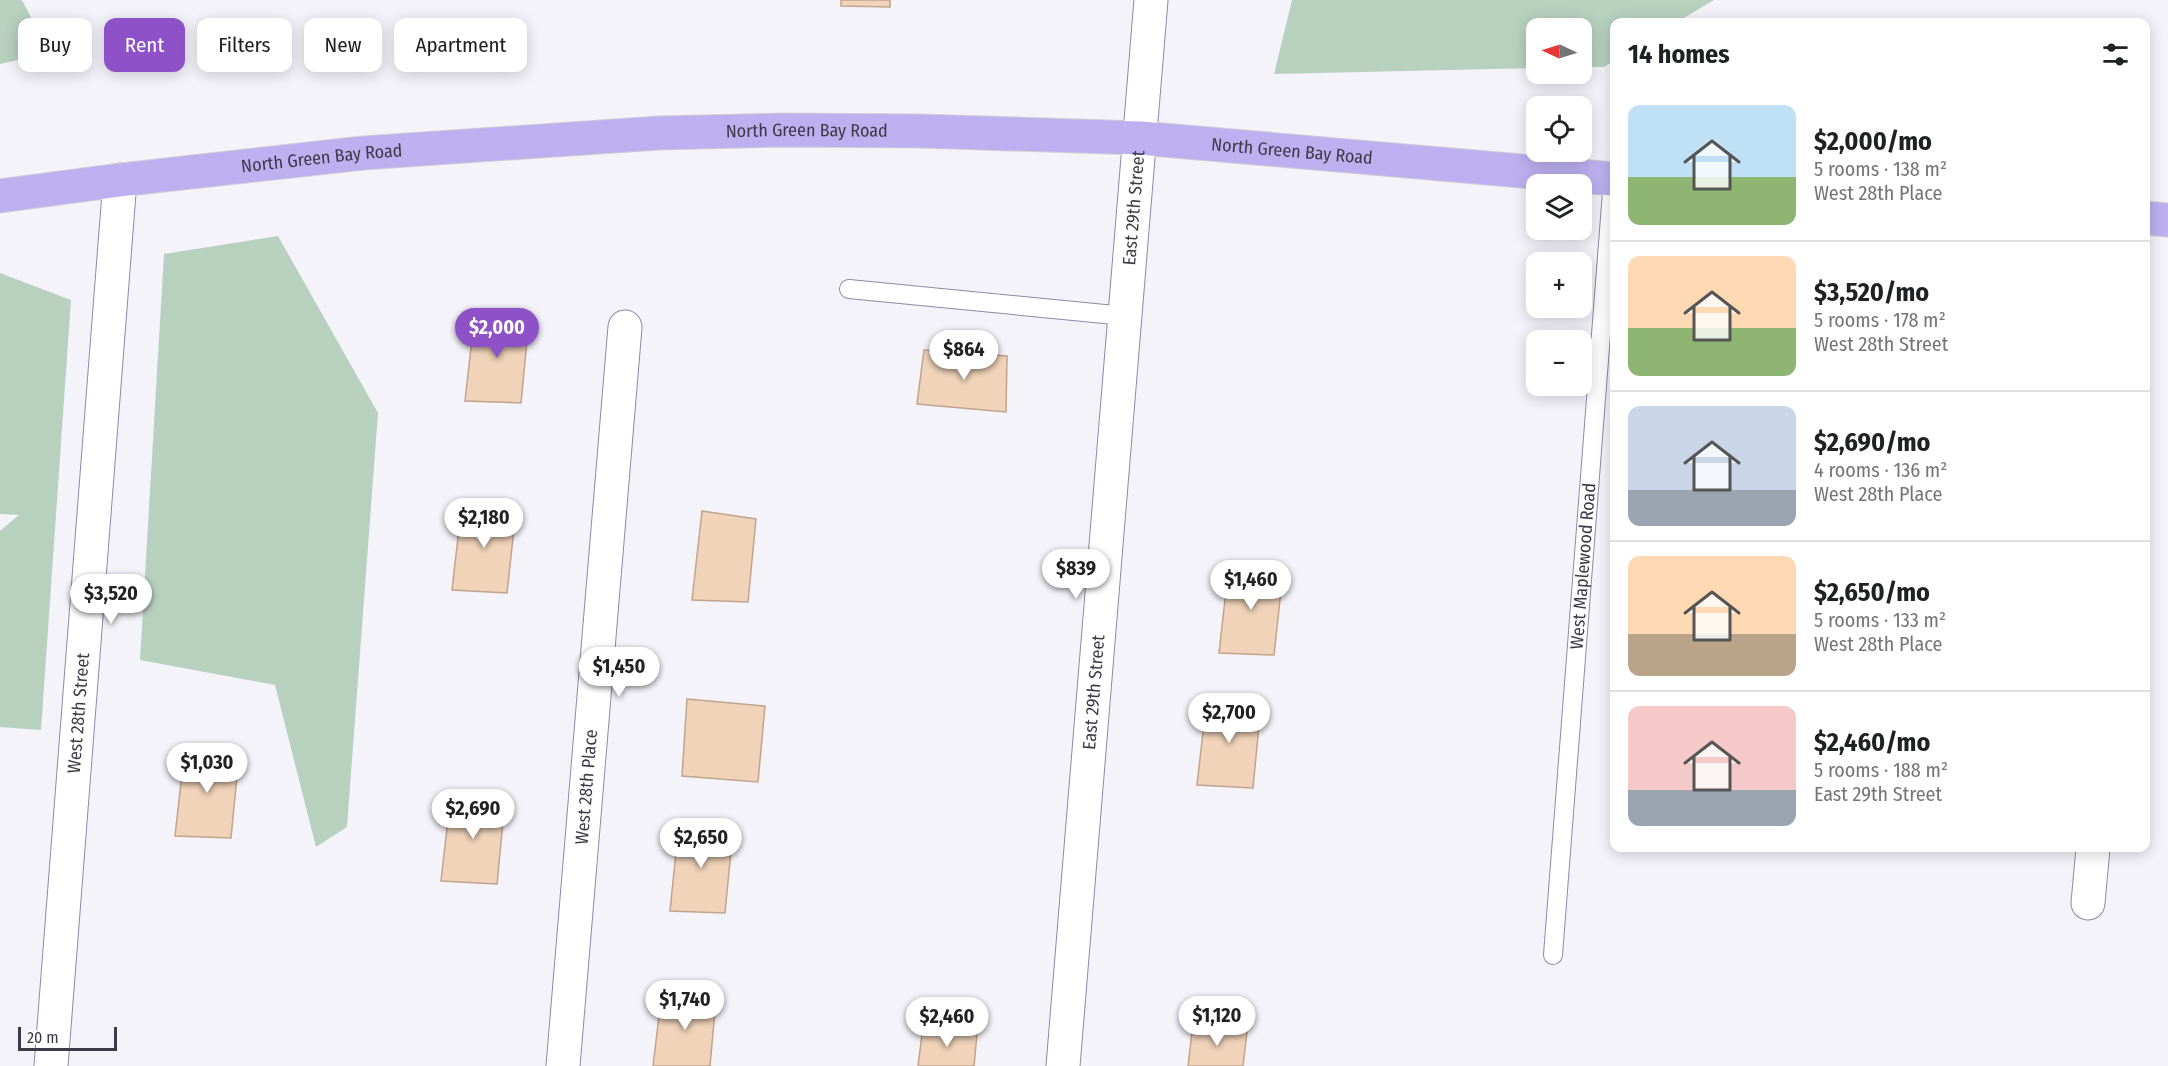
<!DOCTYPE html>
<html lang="en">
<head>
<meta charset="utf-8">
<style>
	:root { --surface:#fff; --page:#f2f2f2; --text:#202124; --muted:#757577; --line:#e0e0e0; --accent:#8e51c8 }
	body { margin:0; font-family:"Fira Sans Condensed",sans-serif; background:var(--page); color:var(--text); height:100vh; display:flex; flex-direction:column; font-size:22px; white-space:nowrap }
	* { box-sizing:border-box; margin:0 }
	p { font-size:20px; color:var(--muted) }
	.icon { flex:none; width:33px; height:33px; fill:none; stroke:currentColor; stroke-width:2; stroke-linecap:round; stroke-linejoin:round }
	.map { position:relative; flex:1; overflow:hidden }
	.panel { position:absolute; left:1610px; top:18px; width:540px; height:834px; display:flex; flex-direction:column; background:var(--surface); border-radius:12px; box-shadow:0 3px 15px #0003 }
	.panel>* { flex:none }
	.top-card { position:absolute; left:18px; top:18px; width:570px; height:54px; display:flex; gap:12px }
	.needle { width:39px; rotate:274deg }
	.tools { position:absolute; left:1526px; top:18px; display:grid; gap:12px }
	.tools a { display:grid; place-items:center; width:66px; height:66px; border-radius:12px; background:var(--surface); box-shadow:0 3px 15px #0003; font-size:30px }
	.scale { position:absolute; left:18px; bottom:15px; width:99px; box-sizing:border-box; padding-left:6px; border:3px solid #3d3a47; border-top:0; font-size:16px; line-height:21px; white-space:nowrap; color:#3d3a47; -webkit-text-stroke:4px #fff; paint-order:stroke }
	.price { position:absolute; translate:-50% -51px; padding:0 14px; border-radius:21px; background:#fff; color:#222; font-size:20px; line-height:39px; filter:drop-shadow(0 2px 3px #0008) }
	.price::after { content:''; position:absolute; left:50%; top:36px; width:18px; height:14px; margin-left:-9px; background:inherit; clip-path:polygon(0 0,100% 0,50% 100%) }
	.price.current { background:var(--accent); color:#fff }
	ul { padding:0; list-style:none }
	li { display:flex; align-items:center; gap:18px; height:150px; padding:0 18px }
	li+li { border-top:2px solid var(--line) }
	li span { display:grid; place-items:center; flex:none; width:168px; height:120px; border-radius:12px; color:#555 }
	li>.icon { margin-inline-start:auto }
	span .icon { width:72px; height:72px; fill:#fffc; stroke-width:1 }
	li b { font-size:26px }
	h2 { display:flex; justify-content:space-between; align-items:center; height:72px; padding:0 18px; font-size:26px }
	.tag { padding:0 21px; border-radius:12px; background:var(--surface); box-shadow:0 3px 15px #0003; font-size:21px; line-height:54px }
	.tag.current { background:var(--accent); color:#fff }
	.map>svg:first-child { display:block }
	.green { fill:#b8d1bf }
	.building { fill:#f0d3b9; stroke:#c0a48b; stroke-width:1.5 }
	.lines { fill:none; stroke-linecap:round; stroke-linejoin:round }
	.lane-casing { stroke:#8f88a8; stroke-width:20 }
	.street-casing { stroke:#8f88a8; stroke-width:35 }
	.primary-casing { stroke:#d0d0d3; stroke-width:35 }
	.lane { stroke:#fff; stroke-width:18 }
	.street { stroke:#fff; stroke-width:33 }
	.primary { stroke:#bcb0f0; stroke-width:33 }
	.labels { text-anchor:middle; stroke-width:4.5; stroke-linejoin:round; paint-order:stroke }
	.street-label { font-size:18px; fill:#3d3a47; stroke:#fff }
</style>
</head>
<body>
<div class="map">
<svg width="2168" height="1066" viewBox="0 0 2168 1066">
	<rect width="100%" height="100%" fill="#f4f3fa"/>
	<!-- green -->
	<g class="green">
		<path d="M 0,0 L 21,0 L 23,2 L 50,53 L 0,64 Z"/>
		<path d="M 1292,0 L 1714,0 L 1677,22 L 1614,22 L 1614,61 L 1604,67 L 1581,67 L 1581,28 L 1536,28 L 1536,68 L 1274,74 Z"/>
		<path d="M 278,236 L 378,413 L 347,827 L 316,847 L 275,685 L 140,660 L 164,254 Z"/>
		<path d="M 0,273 L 71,300 L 41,730 L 0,727 L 0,531 L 19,515 L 0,514 Z"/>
	</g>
	<!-- building -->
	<g class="building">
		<path d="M 841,0 L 890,0 L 890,7 L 841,6 Z"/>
		<path d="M 475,312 L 529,320 L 521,403 L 465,401 Z"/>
		<path d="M 924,350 L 1007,356 L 1006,412 L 917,404 Z"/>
		<path d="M 462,502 L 516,510 L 507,593 L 452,590 Z"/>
		<path d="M 702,511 L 756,519 L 748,602 L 692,600 Z"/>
		<path d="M 1229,564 L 1283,572 L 1274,655 L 1219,653 Z"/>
		<path d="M 1207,697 L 1261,704 L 1253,788 L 1197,785 Z"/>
		<path d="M 687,699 L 765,706 L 758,782 L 682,776 Z"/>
		<path d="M 185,747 L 239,755 L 231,838 L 175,836 Z"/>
		<path d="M 451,793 L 505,801 L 497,884 L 441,881 Z"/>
		<path d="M 679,822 L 733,830 L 725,913 L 670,911 Z"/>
		<path d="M 662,991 L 716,999 L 710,1066 L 653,1066 Z"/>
		<path d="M 1193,1024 L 1247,1032 L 1243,1066 L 1188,1066 Z"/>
		<path d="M 923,1026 L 977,1034 L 974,1066 L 918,1066 Z"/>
	</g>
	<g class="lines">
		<defs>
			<g id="lane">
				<path d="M 849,289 L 1125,316"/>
				<path id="s1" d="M 1553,955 L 1613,179"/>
			</g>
			<g id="street">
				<path d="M 2088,903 L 2093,848"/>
				<path id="s2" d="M 51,1066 L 120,180"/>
				<path id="s3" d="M 563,1066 L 625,327"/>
				<path id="s4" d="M 1063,1066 L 1151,0"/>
			</g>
			<g id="primary">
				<path id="s5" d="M 0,196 L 120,180 L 363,153 L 659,133 L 783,130 L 920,131 L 1140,138 L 1614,179"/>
				<path d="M 2145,218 L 2168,220"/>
			</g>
		</defs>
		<!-- lane casing -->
		<use href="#lane" class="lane-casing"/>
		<!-- street casing -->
		<use href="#street" class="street-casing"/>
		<!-- primary casing -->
		<use href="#primary" class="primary-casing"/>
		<!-- lane -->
		<use href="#lane" class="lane"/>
		<!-- street -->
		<use href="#street" class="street"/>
		<!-- primary -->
		<use href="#primary" class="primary"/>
	</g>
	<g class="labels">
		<!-- street labels -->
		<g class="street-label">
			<text dy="6" stroke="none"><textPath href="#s5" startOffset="810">North Green Bay Road</textPath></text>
			<text dy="6" stroke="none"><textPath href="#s5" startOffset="1296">North Green Bay Road</textPath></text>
			<text dy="6" stroke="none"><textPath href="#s5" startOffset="324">North Green Bay Road</textPath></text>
			<text dy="6" stroke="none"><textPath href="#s4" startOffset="861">East 29th Street</textPath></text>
			<text dy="6" stroke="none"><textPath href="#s1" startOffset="390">West Maplewood Road</textPath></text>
			<text dy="6" stroke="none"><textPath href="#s4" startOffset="375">East 29th Street</textPath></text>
			<text dy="6" stroke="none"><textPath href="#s2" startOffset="354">West 28th Street</textPath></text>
			<text dy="6" stroke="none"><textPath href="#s3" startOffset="280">West 28th Place</textPath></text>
		</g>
	</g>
</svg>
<div class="tools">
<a><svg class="needle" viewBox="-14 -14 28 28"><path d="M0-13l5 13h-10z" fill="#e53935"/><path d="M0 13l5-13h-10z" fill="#757577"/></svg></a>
<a><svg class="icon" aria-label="locate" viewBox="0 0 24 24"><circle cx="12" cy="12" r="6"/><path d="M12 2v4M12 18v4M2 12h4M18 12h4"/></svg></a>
<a><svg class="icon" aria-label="layers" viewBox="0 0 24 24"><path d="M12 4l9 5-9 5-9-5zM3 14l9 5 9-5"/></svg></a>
<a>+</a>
<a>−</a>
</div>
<div class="scale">20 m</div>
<b class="price current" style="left:497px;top:359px">$2,000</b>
<b class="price" style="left:964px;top:381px">$864</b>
<b class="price" style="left:484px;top:549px">$2,180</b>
<b class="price" style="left:1076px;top:600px">$839</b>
<b class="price" style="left:1251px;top:611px">$1,460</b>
<b class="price" style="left:111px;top:625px">$3,520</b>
<b class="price" style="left:619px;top:698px">$1,450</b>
<b class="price" style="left:1229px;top:744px">$2,700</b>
<b class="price" style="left:207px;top:794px">$1,030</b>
<b class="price" style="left:473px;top:840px">$2,690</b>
<b class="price" style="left:701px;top:869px">$2,650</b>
<b class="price" style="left:685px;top:1031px">$1,740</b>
<b class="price" style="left:1217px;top:1047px">$1,120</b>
<b class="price" style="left:947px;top:1048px">$2,460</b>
<div class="top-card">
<a class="tag">Buy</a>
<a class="tag current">Rent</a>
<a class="tag">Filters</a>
<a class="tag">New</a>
<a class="tag">Apartment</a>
</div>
<section class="panel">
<h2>14 homes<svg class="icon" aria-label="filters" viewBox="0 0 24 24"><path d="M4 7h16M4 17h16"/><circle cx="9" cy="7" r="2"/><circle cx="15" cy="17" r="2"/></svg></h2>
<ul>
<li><span style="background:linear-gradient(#bfe0f5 60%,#8fb573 0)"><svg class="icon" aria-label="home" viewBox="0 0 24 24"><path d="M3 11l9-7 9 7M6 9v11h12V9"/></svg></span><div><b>$2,000/mo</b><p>5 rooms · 138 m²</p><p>West 28th Place</p></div></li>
<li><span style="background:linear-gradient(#ffd9b3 60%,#8fb573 0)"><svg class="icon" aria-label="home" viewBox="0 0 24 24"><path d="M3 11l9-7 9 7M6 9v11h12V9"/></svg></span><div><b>$3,520/mo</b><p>5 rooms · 178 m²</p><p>West 28th Street</p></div></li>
<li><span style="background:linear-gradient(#c9d6e8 70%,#9aa5b1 0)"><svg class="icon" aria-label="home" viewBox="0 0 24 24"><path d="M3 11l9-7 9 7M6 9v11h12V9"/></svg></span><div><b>$2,690/mo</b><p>4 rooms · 136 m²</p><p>West 28th Place</p></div></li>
<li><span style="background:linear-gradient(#ffd9b3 65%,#b9a48a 0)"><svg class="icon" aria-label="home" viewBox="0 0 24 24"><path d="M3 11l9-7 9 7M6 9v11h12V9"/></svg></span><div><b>$2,650/mo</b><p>5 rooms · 133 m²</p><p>West 28th Place</p></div></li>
<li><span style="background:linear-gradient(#f6c9c9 70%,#9aa5b1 0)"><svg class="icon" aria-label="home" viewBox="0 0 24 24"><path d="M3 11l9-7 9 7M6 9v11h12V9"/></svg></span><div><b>$2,460/mo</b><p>5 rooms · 188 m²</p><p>East 29th Street</p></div></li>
</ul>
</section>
</div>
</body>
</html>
